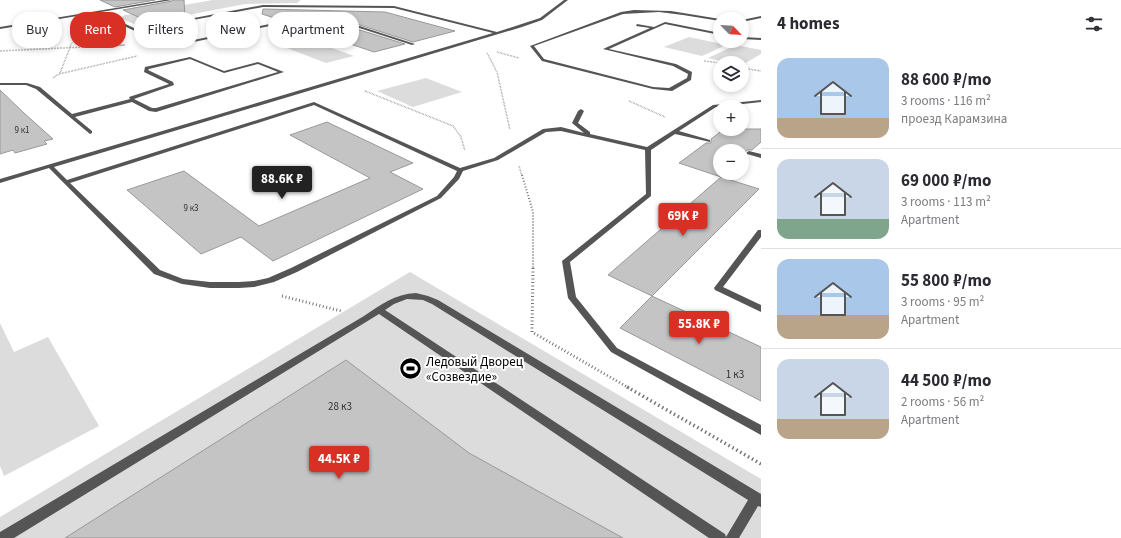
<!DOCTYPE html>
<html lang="en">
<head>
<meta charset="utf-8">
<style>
	:root { --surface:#fff; --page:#f7f7f7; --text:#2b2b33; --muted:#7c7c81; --line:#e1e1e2; --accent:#d93025 }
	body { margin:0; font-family:"Source Sans 3",sans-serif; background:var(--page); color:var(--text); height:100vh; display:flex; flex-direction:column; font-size:15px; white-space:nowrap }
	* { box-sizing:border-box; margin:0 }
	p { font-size:13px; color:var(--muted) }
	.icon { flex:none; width:22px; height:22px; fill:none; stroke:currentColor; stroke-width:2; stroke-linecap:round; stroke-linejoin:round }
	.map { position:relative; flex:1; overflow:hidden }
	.drawer { display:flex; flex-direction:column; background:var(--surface); width:360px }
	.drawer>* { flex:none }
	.banner { position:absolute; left:12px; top:12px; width:380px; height:36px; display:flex; gap:8px }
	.needle { width:26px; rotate:115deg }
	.tools { position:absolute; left:713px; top:12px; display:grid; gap:8px }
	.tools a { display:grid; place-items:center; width:36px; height:36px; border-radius:50%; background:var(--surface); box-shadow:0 2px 6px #0003; font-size:20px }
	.price { position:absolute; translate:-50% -34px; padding:0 9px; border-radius:4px; background:var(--accent); color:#fff; font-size:13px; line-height:26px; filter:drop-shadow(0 1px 2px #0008) }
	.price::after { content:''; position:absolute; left:50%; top:24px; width:12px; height:9px; margin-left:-6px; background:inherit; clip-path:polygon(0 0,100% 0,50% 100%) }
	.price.selected { background:#222; color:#fff }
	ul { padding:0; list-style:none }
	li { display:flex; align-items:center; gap:12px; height:100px; padding:0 16px }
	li+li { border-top:1px solid var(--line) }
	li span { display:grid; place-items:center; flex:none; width:112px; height:80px; border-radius:12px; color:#555 }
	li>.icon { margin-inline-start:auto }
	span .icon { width:48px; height:48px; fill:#fffc; stroke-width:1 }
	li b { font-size:17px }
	h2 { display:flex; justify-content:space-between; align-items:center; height:48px; padding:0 16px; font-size:17px }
	.pill { padding:0 14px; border-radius:16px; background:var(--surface); box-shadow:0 2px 6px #0003; font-size:14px; line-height:36px }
	.pill.selected { background:var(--accent); color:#fff }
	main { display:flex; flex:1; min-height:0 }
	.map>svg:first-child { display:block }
	.green { fill:#dcdcdc }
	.building { fill:#c4c4c4; stroke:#999 }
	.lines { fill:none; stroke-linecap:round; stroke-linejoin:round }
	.path-far4 { stroke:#777; stroke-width:1; stroke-dasharray:0.5 1; stroke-linecap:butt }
	.path-far3 { stroke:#777; stroke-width:1.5; stroke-dasharray:0.5 1; stroke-linecap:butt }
	.path-far2 { stroke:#777; stroke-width:2; stroke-dasharray:1 2; stroke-linecap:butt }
	.path-far1 { stroke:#777; stroke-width:3; stroke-dasharray:1 2.5; stroke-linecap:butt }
	.path { stroke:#777; stroke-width:3.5; stroke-dasharray:1.5 3; stroke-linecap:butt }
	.service { fill:#555; fill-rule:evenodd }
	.tertiary { fill:#555; fill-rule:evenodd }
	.labels { text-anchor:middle; stroke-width:4; stroke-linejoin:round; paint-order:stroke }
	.number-label { font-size:9px; fill:#313131 }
	.near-number-label { font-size:11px; fill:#313131 }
	.near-poi-label { font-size:13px; fill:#000; stroke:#fff; text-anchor:start }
</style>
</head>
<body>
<main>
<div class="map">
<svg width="761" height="538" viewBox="0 0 761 538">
	<rect width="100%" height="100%" fill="#fff"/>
	<!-- green -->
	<g class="green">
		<path d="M 213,0 L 301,0 L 297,3 L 245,4 L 147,23 L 134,24 L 120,18 L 125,15 Z"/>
		<path d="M 689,37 L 726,45 L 702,56 L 664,47 Z"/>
		<path d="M 307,39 L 354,56 L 326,63 L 279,45 Z"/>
		<path d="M 736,45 L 761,50 L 761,54 L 742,65 L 742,63 L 728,63 L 708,58 Z"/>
		<path d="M 426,78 L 462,92 L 413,107 L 377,91 Z"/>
		<path d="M 410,272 L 761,479 L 761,538 L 0,538 L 0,517 Z"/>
		<path d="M 0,323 L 14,352 L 48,337 L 99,426 L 4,476 L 0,466 Z"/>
	</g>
	<!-- building -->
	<g class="building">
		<path d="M 100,0 L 155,0 L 115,7 Z"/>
		<path d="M 173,0 L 184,0 L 185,18 L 154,24 L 123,10 L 172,1 Z"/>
		<path d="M 263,9 L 385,12 L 455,31 L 413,42 L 347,21 L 281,20 L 262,14 Z"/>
		<path d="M 186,23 L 187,38 L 162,27 Z"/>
		<path d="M 294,25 L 347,26 L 405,44 L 374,52 Z"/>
		<path d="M 0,90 L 24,113 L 53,139 L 44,141 L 47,144 L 15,153 L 13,150 L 0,154 Z"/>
		<path d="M 327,122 L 413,163 L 390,172 L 423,189 L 273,261 L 241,237 L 201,254 L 127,190 L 184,171 L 259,226 L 370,178 L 290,135 Z"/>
		<path d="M 724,129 L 761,129 L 761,142 L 752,150 L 748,150 L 745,152 L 746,155 L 742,159 L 742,151 L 720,151 L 720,173 L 726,173 L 721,177 L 679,163 L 706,143 L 711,143 L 711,139 Z"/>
		<path d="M 721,177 L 759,189 L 652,296 L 608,275 Z"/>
		<path d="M 652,296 L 761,347 L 761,401 L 620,328 Z"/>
		<path d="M 346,360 L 469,453 L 623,538 L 65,538 Z"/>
	</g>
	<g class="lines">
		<!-- path-far4 -->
		<g class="path-far4">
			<path d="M 70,46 L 80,31"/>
			<path d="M 110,46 L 125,45"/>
		</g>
		<!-- path-far3 -->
		<g class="path-far3">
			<path d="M 0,51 L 125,45"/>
			<path d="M 497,52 L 519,58"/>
			<path d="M 487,53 L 497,72 L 510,130"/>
			<path d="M 704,61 L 720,63"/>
			<path d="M 742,68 L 761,71"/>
			<path d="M 60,73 L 71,45"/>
			<path d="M 53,78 L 59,74 L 137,56"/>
			<path d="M 365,91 L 453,126 L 461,137 L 465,151"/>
			<path d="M 629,101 L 665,117"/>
			<path d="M 519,166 L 522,176"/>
		</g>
		<!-- path-far2 -->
		<path class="path-far2" d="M 522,175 L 533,212 L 533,269"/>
		<!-- path-far1 -->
		<g class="path-far1">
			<path d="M 533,268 L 532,332 L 629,388"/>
			<path d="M 282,296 L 341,311"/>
		</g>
		<!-- path -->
		<path class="path" d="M 627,387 L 761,464"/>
		<!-- service -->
		<g class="service">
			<path d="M 564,0 L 568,0 L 542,20 L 522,27 L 54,167 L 67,180 L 314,102 L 460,168 L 494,158 L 543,129 L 561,127 L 584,133 L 572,123 L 578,111 L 581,109 L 584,111 L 578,123 L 590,132 L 590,134 L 647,147 L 713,105 L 761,100 L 761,102 L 716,107 L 679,131 L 710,140 L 710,142 L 675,134 L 651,150 L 651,196 L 570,262 L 576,297 L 617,348 L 761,425 L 761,435 L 611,352 L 568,298 L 562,261 L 646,194 L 645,150 L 561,131 L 546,132 L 498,160 L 463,171 L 459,179 L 441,198 L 297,272 L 274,282 L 254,287 L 239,288 L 210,288 L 182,284 L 154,274 L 49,168 L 0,183 L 0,179 L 493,33 L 394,8 L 263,7 L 139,30 L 163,39 L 184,42 L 284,21 L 347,22 L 415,44 L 412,45 L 347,24 L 284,23 L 184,44 C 152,43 126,26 98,13 L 98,11 L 136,29 L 263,5 L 394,6 L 497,32 L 540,18 ZM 314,105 L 457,171 L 454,177 L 437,196 L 291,268 L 268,278 L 254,281 L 239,282 L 210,282 L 183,279 L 160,270 L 70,183 Z"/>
			<path d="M 634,10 L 671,11 L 720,19 L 720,21 L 683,15 L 659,12 L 623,14 L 534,46 L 544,59 L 653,87 L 669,88 L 687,78 L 688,74 L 673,66 L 603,49 L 650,28 L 636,26 L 637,24 L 654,27 L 665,22 L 720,33 L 720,35 L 665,24 L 609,49 L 676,64 L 692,72 L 691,80 L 672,91 L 653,89 L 542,61 L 530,46 L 621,12 Z"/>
			<path d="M 761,16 L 761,18 L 742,22 L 742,20 Z"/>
			<path d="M 742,37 L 761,38 L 761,40 L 742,39 Z"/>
			<path d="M 190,57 L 224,71 L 258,62 L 284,72 L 156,112 L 149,111 L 132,102 L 75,117 L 92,131 L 92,133 L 90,134 L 36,89 L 26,85 L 0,85 L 0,83 L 27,83 L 40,87 L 72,114 L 130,99 L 129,97 L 169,84 L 144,72 L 145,67 ZM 190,59 L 224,73 L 258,64 L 278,72 L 156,108 L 152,108 L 134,99 L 174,85 L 173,82 L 148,70 L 149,69 Z"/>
			<path d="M 749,151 L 761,154 L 761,158 L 747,154 L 746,153 Z"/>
			<path d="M 758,230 L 761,230 L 761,237 L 723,287 L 761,305 L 761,312 L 715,290 L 714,288 Z"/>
			<path d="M 416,293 L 428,296 L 438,300 L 761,494 L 761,507 L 758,506 L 739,538 L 709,538 L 379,314 L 14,538 L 0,538 L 0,532 L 364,316 C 380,305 395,294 416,293 ZM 407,299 L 423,300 L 432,304 L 748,500 L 726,537 L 725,534 L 385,310 L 394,304 Z"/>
		</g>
		<!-- tertiary -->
		<path class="tertiary" d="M 164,0 L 172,0 L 0,29 L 0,27 Z"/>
	</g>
	<!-- icons -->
	<defs>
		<symbol id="stadium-disc" viewBox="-11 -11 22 22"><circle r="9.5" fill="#000" stroke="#fff"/><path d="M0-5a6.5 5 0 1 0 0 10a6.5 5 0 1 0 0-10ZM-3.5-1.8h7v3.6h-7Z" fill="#fff"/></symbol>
	</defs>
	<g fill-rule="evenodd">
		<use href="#stadium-disc" x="398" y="356" width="25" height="25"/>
	</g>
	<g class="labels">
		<!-- number labels -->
		<g class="number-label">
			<text x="22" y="133">9 к1</text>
			<text x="191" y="211">9 к3</text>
		</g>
		<!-- near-number labels -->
		<g class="near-number-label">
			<text x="735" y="378">1 к3</text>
			<text x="340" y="410">28 к3</text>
		</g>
		<!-- near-poi labels -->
		<g class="near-poi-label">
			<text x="426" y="366">Ледовый Дворец<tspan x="426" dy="15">«Созвездие»</tspan></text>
		</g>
	</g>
</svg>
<div class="tools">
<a><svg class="needle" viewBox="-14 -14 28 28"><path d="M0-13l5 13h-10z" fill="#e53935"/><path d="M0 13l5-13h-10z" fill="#7c7c81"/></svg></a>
<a><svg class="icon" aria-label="layers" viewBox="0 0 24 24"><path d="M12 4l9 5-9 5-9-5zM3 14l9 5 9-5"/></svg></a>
<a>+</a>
<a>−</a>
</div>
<b class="price selected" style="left:282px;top:200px">88.6K ₽</b>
<b class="price" style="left:683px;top:237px">69K ₽</b>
<b class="price" style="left:699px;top:345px">55.8K ₽</b>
<b class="price" style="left:339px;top:480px">44.5K ₽</b>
<div class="banner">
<a class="pill">Buy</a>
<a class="pill selected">Rent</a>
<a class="pill">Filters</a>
<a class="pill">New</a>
<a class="pill">Apartment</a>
</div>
</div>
<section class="drawer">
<h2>4 homes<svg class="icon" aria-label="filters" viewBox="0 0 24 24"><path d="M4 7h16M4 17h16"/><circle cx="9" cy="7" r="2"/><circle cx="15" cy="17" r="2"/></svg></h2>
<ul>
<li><span style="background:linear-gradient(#a9c7e8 75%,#b9a48a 0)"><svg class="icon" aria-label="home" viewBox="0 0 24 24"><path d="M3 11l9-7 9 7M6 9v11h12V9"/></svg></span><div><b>88 600 ₽/mo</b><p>3 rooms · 116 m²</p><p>проезд Карамзина</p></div></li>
<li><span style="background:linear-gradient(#c9d6e8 75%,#7fa58c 0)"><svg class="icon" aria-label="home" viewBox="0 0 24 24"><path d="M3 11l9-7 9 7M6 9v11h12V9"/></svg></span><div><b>69 000 ₽/mo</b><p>3 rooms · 113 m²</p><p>Apartment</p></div></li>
<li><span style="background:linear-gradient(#a9c7e8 70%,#b9a48a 0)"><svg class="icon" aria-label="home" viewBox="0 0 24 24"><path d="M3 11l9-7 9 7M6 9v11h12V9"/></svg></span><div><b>55 800 ₽/mo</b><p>3 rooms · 95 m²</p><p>Apartment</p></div></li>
<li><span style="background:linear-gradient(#c9d6e8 75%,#b9a48a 0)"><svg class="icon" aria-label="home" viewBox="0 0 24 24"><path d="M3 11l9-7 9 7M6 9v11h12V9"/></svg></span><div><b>44 500 ₽/mo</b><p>2 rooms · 56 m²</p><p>Apartment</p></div></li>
</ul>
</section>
</main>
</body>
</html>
